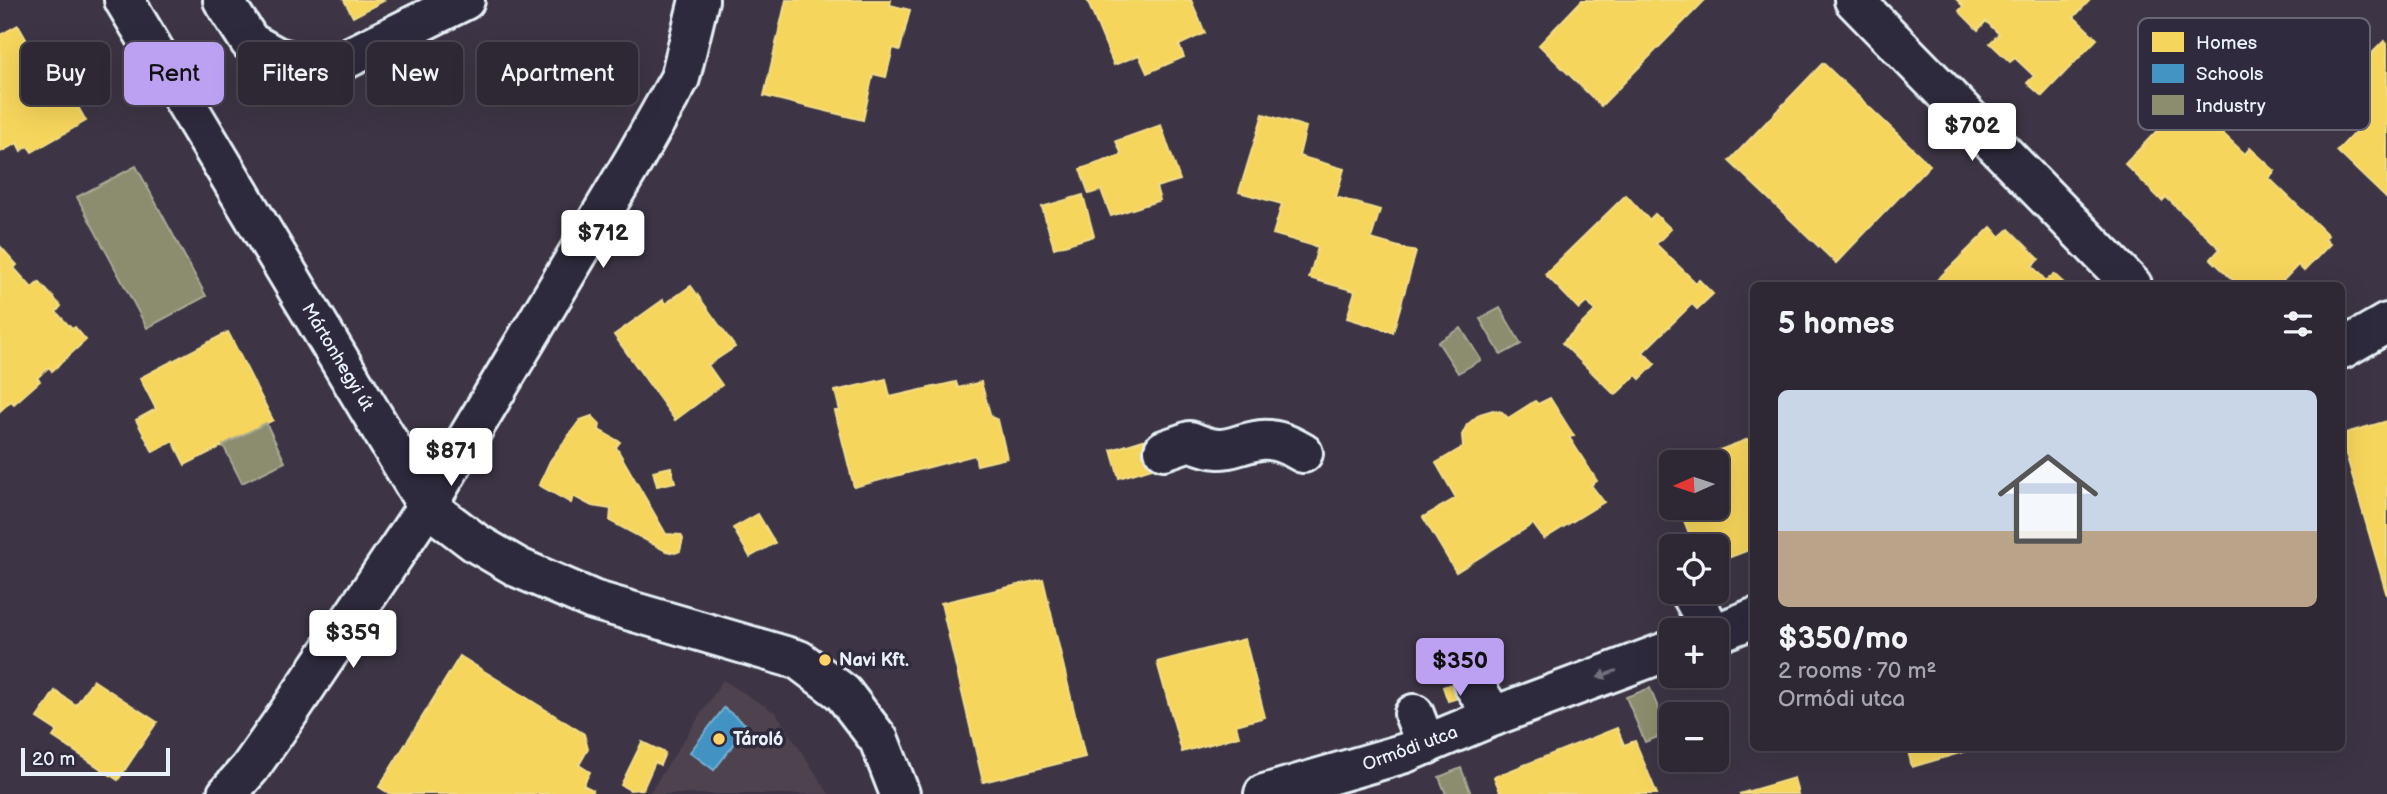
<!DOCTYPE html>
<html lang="en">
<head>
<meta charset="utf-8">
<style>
	:root { --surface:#2e2834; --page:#36303c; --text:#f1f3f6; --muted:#a7a6ac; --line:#49444f; --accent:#bca0f2 }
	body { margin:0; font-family:"Balsamiq Sans",sans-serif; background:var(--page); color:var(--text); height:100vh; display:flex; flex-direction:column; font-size:26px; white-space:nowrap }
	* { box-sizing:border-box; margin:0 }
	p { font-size:23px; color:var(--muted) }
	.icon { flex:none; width:38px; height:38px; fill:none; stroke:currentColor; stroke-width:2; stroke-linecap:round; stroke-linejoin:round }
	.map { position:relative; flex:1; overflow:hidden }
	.panel { position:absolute; left:1750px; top:282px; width:595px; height:469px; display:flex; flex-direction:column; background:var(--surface); border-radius:10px; box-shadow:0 7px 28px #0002,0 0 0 2px var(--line) }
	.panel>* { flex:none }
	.banner { position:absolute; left:21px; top:42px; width:665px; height:63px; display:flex; gap:14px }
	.needle { width:46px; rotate:267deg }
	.controls { position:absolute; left:1659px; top:450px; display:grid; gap:14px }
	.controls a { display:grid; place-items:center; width:70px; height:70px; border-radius:10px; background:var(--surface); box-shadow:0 7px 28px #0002,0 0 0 2px var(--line); font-size:35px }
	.scale { position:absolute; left:21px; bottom:18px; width:149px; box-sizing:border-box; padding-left:7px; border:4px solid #e8f1f8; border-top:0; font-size:19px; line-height:24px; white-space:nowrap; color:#e8f1f8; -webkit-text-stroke:5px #2f2a3d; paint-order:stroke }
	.price { position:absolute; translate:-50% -60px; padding:0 16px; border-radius:7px; background:#fff; color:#222; font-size:23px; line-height:46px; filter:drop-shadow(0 2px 4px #0008) }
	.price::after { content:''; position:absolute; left:50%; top:42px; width:21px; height:16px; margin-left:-10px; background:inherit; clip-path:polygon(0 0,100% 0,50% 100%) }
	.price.active { background:var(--accent); color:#111 }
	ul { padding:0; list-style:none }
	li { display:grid; align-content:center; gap:14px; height:371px; padding:0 28px }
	li span { display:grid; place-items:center; height:217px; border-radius:10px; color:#555 }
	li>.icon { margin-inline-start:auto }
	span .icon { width:126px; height:126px; fill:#fffc; stroke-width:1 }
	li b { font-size:30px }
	h2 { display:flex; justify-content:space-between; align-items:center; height:84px; padding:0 28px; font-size:30px }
	.tag { padding:0 24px; border-radius:10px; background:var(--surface); box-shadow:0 7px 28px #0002,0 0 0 2px var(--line); font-size:24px; line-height:63px }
	.tag.active { background:var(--accent); color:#111 }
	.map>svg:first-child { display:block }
	.built { fill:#4e424e }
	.homes { fill:#f6d55c; stroke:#f2dd8b; stroke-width:2 }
	.schools { fill:#4393c3; stroke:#74afd3; stroke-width:2 }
	.industry { fill:#8c8c6e; stroke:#a8aa97; stroke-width:2 }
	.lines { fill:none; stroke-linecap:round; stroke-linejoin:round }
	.minor-casing { stroke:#e8f1f8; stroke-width:44 }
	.minor { stroke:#2f2a3d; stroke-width:38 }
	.oneway { fill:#70707e }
	.poi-dot { fill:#ffd166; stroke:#2f2a3d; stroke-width:2.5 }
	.labels { text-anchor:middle; stroke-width:7; stroke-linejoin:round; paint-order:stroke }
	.street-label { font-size:18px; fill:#e8f1f8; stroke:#2f2a3d }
	.poi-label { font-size:18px; font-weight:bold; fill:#e8f1f8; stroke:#2f2a3d; text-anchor:start }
	.key { fill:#2f2a3d; stroke:#666675; stroke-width:2 }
	.key-label { font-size:19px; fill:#e8f1f8 }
</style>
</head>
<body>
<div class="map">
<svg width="2387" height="794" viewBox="0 0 2387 794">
	<rect width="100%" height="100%" fill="#3d3545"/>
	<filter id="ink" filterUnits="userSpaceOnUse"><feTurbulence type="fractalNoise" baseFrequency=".0143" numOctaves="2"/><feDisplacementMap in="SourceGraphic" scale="14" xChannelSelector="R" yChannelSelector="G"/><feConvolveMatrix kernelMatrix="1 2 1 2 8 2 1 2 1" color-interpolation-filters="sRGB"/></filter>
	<g filter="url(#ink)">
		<!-- built -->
		<path class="built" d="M 723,680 L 776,713 L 829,794 L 649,794 Z"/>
		<!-- homes -->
		<g class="homes">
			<path d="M 344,0 L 385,0 L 353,17 Z"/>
			<path d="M 786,0 L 891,0 L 890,5 L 910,10 L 900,50 L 893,48 L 886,77 L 873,74 L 863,120 L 764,96 Z"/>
			<path d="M 1087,0 L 1191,0 L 1205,33 L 1179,45 L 1184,57 L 1147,73 L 1139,55 L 1114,65 Z"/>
			<path d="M 1582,0 L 1705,0 L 1601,106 L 1539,45 Z"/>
			<path d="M 1957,0 L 2090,0 L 2074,17 L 2097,39 L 2042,96 L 2027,83 L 2034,76 L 2015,58 L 2010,62 L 1990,43 L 1999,34 L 1986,21 L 1978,30 L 1959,11 L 1963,6 Z"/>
			<path d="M 18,25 L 55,90 L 65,84 L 86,121 L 32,152 L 28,146 L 21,151 L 17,143 L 0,152 L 0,35 Z"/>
			<path d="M 2384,41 L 2387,44 L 2387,199 L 2337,151 L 2357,130 L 2326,100 Z"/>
			<path d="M 1823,63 L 1930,165 L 1836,263 L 1729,161 Z"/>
			<path d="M 2194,92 L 2222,120 L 2216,127 L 2245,154 L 2250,148 L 2275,171 L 2269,178 L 2328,235 L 2325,239 L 2330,244 L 2304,271 L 2298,265 L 2279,285 L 2238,285 L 2211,259 L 2220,249 L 2166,197 L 2162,201 L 2125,164 Z"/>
			<path d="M 1263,114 L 1306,127 L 1299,156 L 1344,169 L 1336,197 L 1380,210 L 1371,239 L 1416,252 L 1393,332 L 1347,318 L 1355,291 L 1309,278 L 1318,247 L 1273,234 L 1282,204 L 1239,192 Z"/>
			<path d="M 1161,125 L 1180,180 L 1156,187 L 1160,200 L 1111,216 L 1101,190 L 1089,194 L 1080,169 L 1122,155 L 1116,141 Z"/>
			<path d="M 1083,195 L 1094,236 L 1054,248 L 1042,207 Z"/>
			<path d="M 1626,195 L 1649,220 L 1655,214 L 1671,229 L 1656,244 L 1696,283 L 1699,280 L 1713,294 L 1697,309 L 1692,304 L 1643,352 L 1655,364 L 1640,379 L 1636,375 L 1615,395 L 1562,343 L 1595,311 L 1587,302 L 1579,309 L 1545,274 Z"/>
			<path d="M 1991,227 L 2000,237 L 2009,229 L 2039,259 L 2032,266 L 2046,281 L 2054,274 L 2066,285 L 1932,285 Z"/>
			<path d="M 0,246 L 17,265 L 14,268 L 32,288 L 39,282 L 61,306 L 56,312 L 72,329 L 75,327 L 86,340 L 52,371 L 49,367 L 37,378 L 40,381 L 14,404 L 11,401 L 0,411 Z"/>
			<path d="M 691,286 L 735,347 L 708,365 L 722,385 L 675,420 L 614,335 L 663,300 L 665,304 Z"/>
			<path d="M 228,332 L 273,420 L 185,465 L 173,441 L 153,452 L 136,420 L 156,409 L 140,378 Z"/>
			<path d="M 886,379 L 890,397 L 956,382 L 958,388 L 981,382 L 991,417 L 998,420 L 1007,458 L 977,465 L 975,455 L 854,487 L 835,411 L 840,411 L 835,391 Z"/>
			<path d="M 1550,398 L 1574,436 L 1569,437 L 1597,481 L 1591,485 L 1604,502 L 1544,539 L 1533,524 L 1456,572 L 1423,517 L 1456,498 L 1436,463 L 1463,447 L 1462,435 L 1467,425 L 1480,414 L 1493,410 L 1502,412 L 1508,418 L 1535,401 L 1538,404 Z"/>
			<path d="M 592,416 L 600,424 L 599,430 L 620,442 L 616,447 L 666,534 L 681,535 L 683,539 L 680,551 L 675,553 L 666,551 L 610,521 L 611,509 L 592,506 L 573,496 L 571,503 L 539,485 L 550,461 L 580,420 Z"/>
			<path d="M 2387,421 L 2387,596 L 2342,440 L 2342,434 Z"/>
			<path d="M 1156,436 L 1165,464 L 1119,478 L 1111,450 Z"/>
			<path d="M 1754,437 L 1754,548 L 1728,558 L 1723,545 L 1717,548 L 1717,546 L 1694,546 L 1679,508 L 1717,508 L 1717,462 L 1688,462 Z"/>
			<path d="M 671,467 L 675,482 L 657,486 L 653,471 Z"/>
			<path d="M 758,514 L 775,543 L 750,557 L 733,528 Z"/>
			<path d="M 1043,579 L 1085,757 L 983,782 L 941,603 Z"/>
			<path d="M 1245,639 L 1265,717 L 1236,725 L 1239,736 L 1182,752 L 1157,662 Z"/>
			<path d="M 460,656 L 584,734 L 588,749 L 579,765 L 590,772 L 583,785 L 593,790 L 591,794 L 390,794 L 379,787 Z"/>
			<path d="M 93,680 L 157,722 L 118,780 L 53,737 L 57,731 L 37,718 L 55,691 L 76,705 Z"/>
			<path d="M 1452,684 L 1458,698 L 1448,701 L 1443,687 Z"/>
			<path d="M 1617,728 L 1624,745 L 1635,741 L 1657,794 L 1501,794 L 1494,777 Z"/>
			<path d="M 642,742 L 665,753 L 660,765 L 655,762 L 643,789 L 630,790 L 621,785 Z"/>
			<path d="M 1907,747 L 1969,747 L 1970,750 L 1912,767 Z"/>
			<path d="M 1794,778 L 1798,794 L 1739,794 Z"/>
		</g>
		<!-- schools -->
		<path class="schools" d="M 724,708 L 748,726 L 714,770 L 690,752 Z"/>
		<!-- industry -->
		<g class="industry">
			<path d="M 136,166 L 206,296 L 147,328 L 77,197 Z"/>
			<path d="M 1500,308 L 1521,344 L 1501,355 L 1480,319 Z"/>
			<path d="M 1461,328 L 1481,360 L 1458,373 L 1438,342 Z"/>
			<path d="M 266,423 L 285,462 L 242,483 L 223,445 Z"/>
			<path d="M 1650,688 L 1668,733 L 1645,742 L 1626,697 Z"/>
			<path d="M 1461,768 L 1471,794 L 1446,794 L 1439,777 Z"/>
		</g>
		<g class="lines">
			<defs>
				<g id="minor">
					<path d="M 124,0 L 427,506 L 476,543 L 519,568 L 593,600 L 799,660 L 843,693 L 879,740 L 900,794"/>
					<path d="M 223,0 L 250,42 L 277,57 L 309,66 L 344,60 L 465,0"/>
					<path d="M 1854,0 L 2132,285"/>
					<path d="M 2342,349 L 2387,323"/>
					<path d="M 1164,450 L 1190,441 C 1227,457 1228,445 1261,440 C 1276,438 1291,446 1303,453"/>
					<path d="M 1690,592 L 1711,630"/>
					<path d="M 1717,633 L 1754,618"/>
					<path d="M 1473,684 L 1494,716"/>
					<path d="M 1414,714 L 1426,745"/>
					<path d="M 227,794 L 250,768 L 287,715 L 427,506 L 635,158 L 680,78 L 699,0"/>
					<path d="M 1264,794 L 1405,753 L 1494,716 L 1671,650"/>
				</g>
			</defs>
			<!-- minor casing -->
			<use href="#minor" class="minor-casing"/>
			<!-- minor -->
			<use href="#minor" class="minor"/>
		</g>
		<!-- one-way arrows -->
		<defs><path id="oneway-solid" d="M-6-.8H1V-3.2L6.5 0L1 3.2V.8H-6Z" transform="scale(1.75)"/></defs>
		<use class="oneway" href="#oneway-solid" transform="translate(1607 674) rotate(160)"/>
	</g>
	<!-- markers -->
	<g class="poi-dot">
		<circle cx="825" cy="660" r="7"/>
		<circle cx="719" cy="739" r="7"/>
	</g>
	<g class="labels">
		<!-- street labels -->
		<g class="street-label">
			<text transform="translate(338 357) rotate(59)" y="6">Mártonhegyi út</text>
			<text transform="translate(1410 748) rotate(-20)" y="6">Ormódi utca</text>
		</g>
		<!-- poi labels -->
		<g class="poi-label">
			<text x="839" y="666">Navi Kft.</text>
			<text x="733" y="745">Tároló</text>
		</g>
	</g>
	<!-- legend -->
	<rect x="2138" y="18" width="232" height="112" rx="10" class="key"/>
	<rect x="2152" y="32" width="32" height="20" fill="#f6d55c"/>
	<rect x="2152" y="64" width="32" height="19" fill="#4393c3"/>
	<rect x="2152" y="95" width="32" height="20" fill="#8c8c6e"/>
	<g class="key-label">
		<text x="2196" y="49">Homes</text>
		<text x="2196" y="80">Schools</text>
		<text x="2196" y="112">Industry</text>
	</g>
</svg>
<div class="controls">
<a><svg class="needle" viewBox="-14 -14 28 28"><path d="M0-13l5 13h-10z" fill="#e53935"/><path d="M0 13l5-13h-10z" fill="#a7a6ac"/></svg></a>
<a><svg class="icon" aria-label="locate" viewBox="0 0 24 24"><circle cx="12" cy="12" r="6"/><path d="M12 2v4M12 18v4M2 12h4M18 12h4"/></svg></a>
<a>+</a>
<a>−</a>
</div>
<div class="scale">20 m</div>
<b class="price" style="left:1972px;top:163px">$702</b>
<b class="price" style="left:603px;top:270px">$712</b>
<b class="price" style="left:451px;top:488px">$871</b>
<b class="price" style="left:353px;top:670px">$359</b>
<b class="price active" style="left:1460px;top:698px">$350</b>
<div class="banner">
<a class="tag">Buy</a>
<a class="tag active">Rent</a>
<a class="tag">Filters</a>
<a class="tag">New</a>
<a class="tag">Apartment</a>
</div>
<section class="panel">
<h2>5 homes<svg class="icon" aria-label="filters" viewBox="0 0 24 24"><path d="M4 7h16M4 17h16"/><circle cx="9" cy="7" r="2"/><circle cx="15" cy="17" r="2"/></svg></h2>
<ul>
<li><span style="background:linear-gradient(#c9d6e8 65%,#b9a48a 0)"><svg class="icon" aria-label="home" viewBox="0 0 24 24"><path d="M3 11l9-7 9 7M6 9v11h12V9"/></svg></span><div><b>$350/mo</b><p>2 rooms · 70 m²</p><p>Ormódi utca</p></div></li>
</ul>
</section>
</div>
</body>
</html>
